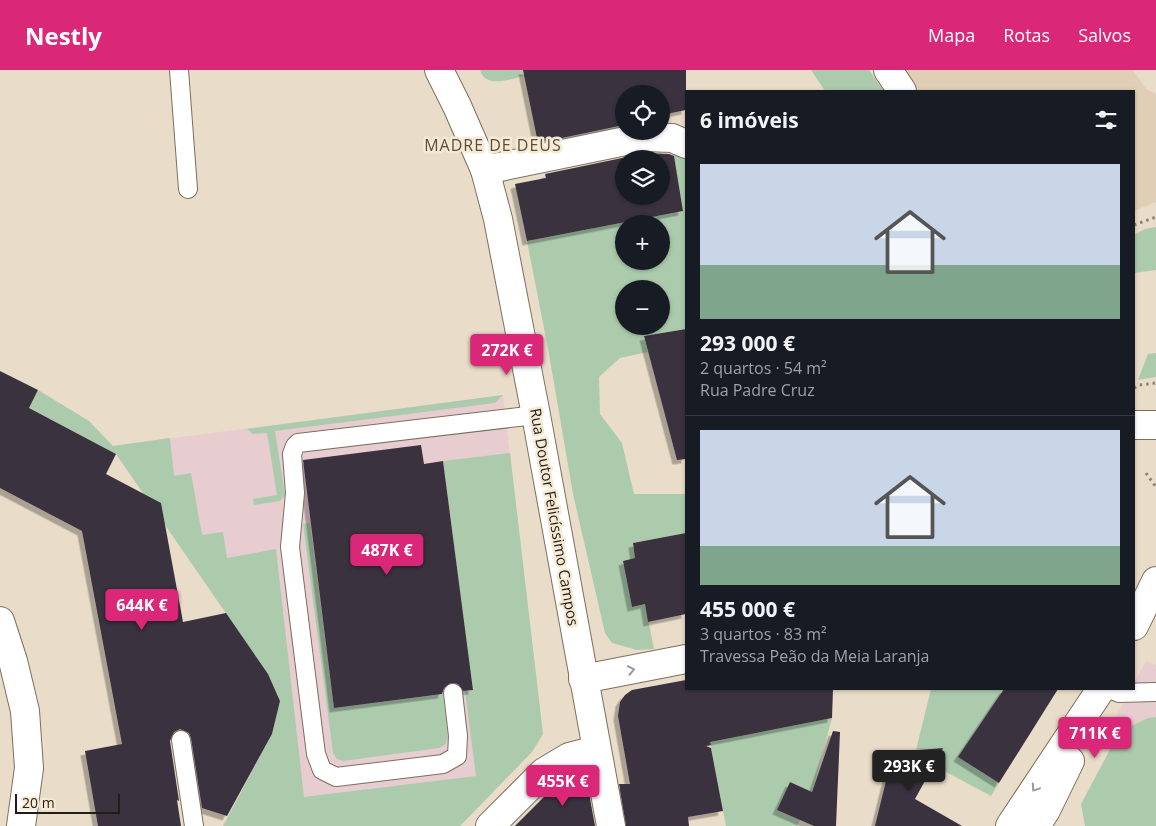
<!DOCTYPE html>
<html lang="pt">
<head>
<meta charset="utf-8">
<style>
	:root { --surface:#171b24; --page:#242831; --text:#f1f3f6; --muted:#9ea1a6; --line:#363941; --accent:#db2777 }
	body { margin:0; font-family:"Open Sans",sans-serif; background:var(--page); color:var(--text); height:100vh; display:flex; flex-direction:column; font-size:19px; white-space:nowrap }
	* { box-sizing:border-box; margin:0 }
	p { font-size:16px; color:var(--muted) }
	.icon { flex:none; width:28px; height:28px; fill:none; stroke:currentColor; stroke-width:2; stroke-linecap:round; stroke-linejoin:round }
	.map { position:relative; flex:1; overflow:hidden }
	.sheet { position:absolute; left:685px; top:20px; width:450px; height:600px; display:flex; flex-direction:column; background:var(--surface); border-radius:0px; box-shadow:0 1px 4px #0004 }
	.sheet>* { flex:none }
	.controls { position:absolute; left:615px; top:15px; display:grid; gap:10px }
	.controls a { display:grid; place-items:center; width:55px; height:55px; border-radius:50%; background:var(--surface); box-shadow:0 1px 4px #0004; font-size:25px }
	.scale { position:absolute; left:15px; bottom:12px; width:105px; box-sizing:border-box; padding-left:5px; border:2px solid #221d16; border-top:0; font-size:14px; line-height:18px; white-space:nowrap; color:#221d16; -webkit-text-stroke:4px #f6ead5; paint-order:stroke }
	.price { position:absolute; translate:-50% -42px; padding:0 11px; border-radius:5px; background:var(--accent); color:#fff; font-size:16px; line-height:32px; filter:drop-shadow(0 1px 2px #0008) }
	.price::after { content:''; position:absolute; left:50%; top:30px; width:15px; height:11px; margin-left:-8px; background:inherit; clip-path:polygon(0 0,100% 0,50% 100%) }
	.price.selected { background:#222; color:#fff }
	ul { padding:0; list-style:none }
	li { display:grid; align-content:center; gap:10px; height:265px; padding:0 15px }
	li+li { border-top:1px solid var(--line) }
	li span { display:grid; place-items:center; height:155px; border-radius:0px; color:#555 }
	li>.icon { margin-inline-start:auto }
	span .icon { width:90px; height:90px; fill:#fffc; stroke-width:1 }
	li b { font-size:21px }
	h2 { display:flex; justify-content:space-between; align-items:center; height:60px; padding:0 15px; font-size:21px }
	header { display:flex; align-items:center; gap:30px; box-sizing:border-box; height:70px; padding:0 25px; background:var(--accent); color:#fff }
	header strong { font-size:24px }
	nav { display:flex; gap:28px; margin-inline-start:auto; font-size:18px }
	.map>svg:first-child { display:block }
	.commercial { fill:#e7cdcf }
	.built { fill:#e0cfb6 }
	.green { fill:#accbad; fill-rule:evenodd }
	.building { fill:#3b3141; fill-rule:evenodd; filter:url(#shadow) }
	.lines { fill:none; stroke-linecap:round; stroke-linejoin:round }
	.service-casing { stroke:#7b6f5e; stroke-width:20 }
	.minor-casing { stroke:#7b6f5e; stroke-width:30 }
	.tertiary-casing { stroke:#7b6f5e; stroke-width:30 }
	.path { stroke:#8d8375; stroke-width:3; stroke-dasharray:2.5 4; stroke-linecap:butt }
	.service { stroke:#fff; stroke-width:18 }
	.minor { stroke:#fff; stroke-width:28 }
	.tertiary { stroke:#fff; stroke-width:28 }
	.oneway { stroke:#9c9996 }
	.labels { text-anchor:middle; stroke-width:5; stroke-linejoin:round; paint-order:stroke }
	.street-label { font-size:15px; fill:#221d16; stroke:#f6ead5 }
	.neighbourhood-label { font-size:16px; letter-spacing:1px; fill:#584e3d; stroke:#f6ead5 }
</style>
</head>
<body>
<header>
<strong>Nestly</strong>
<nav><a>Mapa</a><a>Rotas</a><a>Salvos</a></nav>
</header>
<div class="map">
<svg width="1156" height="756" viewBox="0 0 1156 756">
	<defs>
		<filter id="shadow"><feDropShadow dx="-4.5" dy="4.5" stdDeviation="0" flood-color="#0004"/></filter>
	</defs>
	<rect width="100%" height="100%" fill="#e9dcc8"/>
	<!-- commercial -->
	<g class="commercial">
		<path d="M 503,325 L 543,664 L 532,682 L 460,756 L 223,756 L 272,664 L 280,631 L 268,604 L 116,384 L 113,376 Z"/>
		<path d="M 1146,591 L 1156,595 L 1156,647 L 1148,648 L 1127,658 L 1114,672 L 1110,670 L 1099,678 L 1131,619 L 1134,619 L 1134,613 Z"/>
	</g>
	<!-- built -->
	<path class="built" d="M 904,0 L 1133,0 L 1146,19 L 1156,24 L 1156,132 L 1134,141 L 1134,21 L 919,21 Z"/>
	<!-- green -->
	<g class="green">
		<path d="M 480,0 L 523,0 L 524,6 C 510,9 486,19 480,0 Z"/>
		<path d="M 811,0 L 869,0 L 884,21 L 825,21 Z"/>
		<path d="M 673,83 L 686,85 L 686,259 L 644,266 L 648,282 L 620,288 L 599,307 L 600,344 L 622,373 L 634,424 L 686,424 L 686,463 L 633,473 L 635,488 L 623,491 L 632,537 L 645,534 L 654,579 L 637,580 L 612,573 L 605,563 L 573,424 L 549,284 L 527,171 L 683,141 ZM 624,154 L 661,154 L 661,191 L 624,191 ZM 624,219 L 661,219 L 661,256 L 624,256 Z"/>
		<path d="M 1156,157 L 1156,200 L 1134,203 L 1134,165 L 1145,159 Z"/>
		<path d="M 1156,283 L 1156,307 L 1138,310 L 1148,284 Z"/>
		<path d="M 38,320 L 89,351 L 113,376 L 170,368 L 174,406 L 191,403 L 202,465 L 223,462 L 227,488 L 276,479 L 304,727 L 476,706 L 465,621 L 473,620 L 443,391 L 510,383 L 543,664 L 532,682 L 460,756 L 223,756 L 272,664 L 280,631 L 268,604 L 116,384 L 29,338 Z"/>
		<path d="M 503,325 L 495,333 L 275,361 L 285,425 L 280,431 L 254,435 L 253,429 L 277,425 L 267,363 L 253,364 L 247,359 Z"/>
		<path d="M 310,453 L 334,638 L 443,624 L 448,667 L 446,674 L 439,678 L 343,691 L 337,689 L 333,683 L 303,454 Z"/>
		<path d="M 931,619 L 1004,619 L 959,687 L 999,713 L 991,726 L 933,695 L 942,678 L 916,680 Z"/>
		<path d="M 1156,647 L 1156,756 L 1085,756 L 1081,734 L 1114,672 L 1127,658 L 1148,648 Z"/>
		<path d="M 832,648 L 812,722 L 790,712 L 777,740 L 800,750 L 797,756 L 726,756 L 710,672 Z"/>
	</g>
	<!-- building -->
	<g class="building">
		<path d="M 523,0 L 686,0 L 686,40 L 666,44 L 668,52 L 661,52 L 661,24 L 624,24 L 624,55 L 538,73 Z"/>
		<path d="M 646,83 L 669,84 L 674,86 L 683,141 L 527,171 L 515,114 L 546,108 L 545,104 ZM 624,89 L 661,89 L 661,126 L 624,126 Z"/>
		<path d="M 686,259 L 686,389 L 677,390 L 644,266 Z"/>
		<path d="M 0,301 L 38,320 L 29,338 L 116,384 L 106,404 L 161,433 L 183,552 L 226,543 L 268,604 L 280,631 L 272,664 L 227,746 L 202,738 L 191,668 L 189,663 L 180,659 L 174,662 L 170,671 L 179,731 L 177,730 L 181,756 L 98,756 L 85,681 L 122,674 L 82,461 L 0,418 Z"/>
		<path d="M 421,375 L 424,394 L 443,391 L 473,620 L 463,621 L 458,614 L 451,613 L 444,618 L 442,624 L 334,638 L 303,390 Z"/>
		<path d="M 686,463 L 686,544 L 648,552 L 645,534 L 632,537 L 623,491 L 635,488 L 633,473 Z"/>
		<path d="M 686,610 L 686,619 L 833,619 L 832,648 L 710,672 L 711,675 L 706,676 L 711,678 L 723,741 L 688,747 L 689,756 L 626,756 L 619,714 L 630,714 L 618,646 L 620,632 L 625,625 L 632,620 Z"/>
		<path d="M 1004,619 L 1058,619 L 999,713 L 958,687 Z"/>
		<path d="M 833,661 L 840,662 L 836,756 L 814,756 L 777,740 L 790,712 L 812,722 Z"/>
		<path d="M 943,678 L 915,729 L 962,756 L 875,756 L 893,682 Z"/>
		<path d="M 568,710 L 587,712 L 595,756 L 515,756 L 557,714 Z"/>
	</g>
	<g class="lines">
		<defs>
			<g id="service">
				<path d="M 179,0 L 188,119"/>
				<path d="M 1109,619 L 1119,623 L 1156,622"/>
				<path d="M 453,623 L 458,666 L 457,686 L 443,694 L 336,707 L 322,700 L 316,684 L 290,477 L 295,423 L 292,384 L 295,376 L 298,373 L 536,345"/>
				<path d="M 181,670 L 194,756"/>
			</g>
			<g id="minor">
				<path d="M 439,0 L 457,36 L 485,100 L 498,149 L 536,345 L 611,756"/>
				<path d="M 888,0 L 902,21"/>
				<path d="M 485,100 L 645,67 L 672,68 L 686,74"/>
				<path d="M 1134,355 L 1156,355"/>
				<path d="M 0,551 L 13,591 L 25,641 L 29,698 L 21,756"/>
				<path d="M 583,609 L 686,589"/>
				<path d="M 490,756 L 544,702 L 569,687 L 596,680"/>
			</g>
			<g id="tertiary">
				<path d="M 1134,556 L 1156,511"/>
				<path d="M 1010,756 L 1101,619"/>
				<path d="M 1036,756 L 1046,740 L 1070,691"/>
			</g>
		</defs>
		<!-- service casing -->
		<use href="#service" class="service-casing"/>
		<!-- minor casing -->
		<use href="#minor" class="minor-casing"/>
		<!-- tertiary casing -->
		<use href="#tertiary" class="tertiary-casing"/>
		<!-- path -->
		<g class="path">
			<path d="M 1134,155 L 1156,147"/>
			<path d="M 1134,318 L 1139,315 L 1156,313"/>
			<path d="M 1146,403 L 1156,417"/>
		</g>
		<!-- service -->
		<use href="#service" class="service"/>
		<!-- minor -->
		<use href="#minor" class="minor"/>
		<!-- tertiary -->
		<use href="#tertiary" class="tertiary"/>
	</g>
	<!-- one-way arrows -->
	<defs><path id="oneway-chevron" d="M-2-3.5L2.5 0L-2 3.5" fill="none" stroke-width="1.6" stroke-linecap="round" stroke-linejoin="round" transform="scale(1.25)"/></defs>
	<g class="oneway">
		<use href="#oneway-chevron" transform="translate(631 600) rotate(-11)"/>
		<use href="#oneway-chevron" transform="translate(1035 718) rotate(124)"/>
	</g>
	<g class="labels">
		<!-- street labels -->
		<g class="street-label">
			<text transform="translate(554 447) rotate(80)" y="5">Rua Doutor Felicíssimo Campos</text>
		</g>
		<!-- neighbourhood labels -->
		<g class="neighbourhood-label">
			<text x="493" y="81">MADRE DE DEUS</text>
		</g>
	</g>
</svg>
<div class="controls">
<a><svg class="icon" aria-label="locate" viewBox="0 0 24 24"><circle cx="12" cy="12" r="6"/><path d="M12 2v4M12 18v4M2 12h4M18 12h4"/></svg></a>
<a><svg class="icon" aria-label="layers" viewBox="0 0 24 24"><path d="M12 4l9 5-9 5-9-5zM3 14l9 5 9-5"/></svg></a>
<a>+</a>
<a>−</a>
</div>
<div class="scale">20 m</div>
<b class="price" style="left:507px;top:306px">272K €</b>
<b class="price" style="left:387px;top:506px">487K €</b>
<b class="price" style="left:142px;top:561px">644K €</b>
<b class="price" style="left:1095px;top:689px">711K €</b>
<b class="price selected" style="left:909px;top:722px">293K €</b>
<b class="price" style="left:563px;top:737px">455K €</b>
<section class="sheet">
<h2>6 imóveis<svg class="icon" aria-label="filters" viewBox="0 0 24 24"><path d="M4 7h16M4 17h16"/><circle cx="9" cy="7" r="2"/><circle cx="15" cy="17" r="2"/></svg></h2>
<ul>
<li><span style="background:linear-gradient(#c9d6e8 65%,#7fa58c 0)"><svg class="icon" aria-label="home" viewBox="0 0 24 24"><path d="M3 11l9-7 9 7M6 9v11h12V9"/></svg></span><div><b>293 000 €</b><p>2 quartos · 54 m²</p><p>Rua Padre Cruz</p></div></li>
<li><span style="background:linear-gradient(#c9d6e8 75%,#7fa58c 0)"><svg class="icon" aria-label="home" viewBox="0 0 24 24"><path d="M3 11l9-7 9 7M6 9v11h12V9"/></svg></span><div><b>455 000 €</b><p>3 quartos · 83 m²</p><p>Travessa Peão da Meia Laranja</p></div></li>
</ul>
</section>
</div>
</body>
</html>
